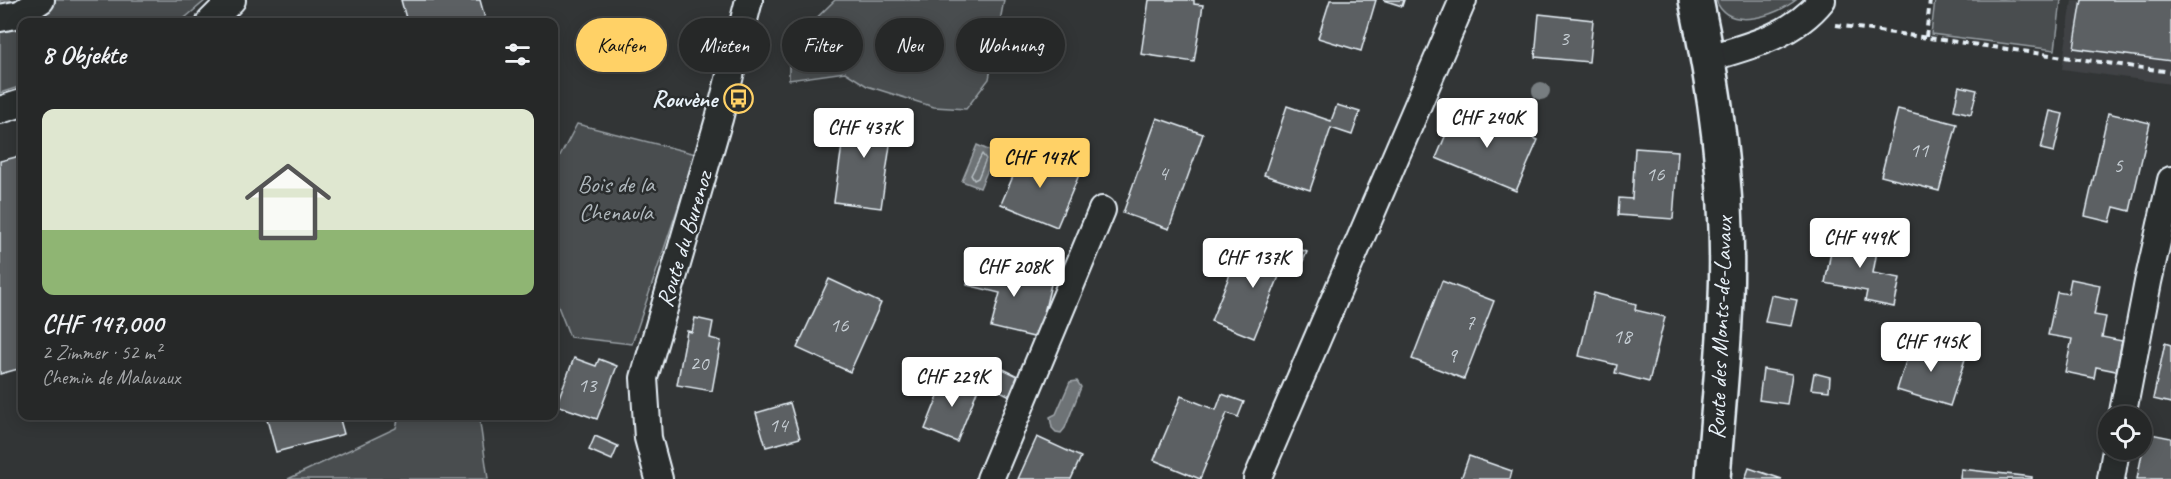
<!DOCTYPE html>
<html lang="de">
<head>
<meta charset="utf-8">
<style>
	:root { --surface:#262828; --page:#2e3030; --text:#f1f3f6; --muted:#a4a6a8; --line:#424445; --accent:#ffd166 }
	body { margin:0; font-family:Caveat,sans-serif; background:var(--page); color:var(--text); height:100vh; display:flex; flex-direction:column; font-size:22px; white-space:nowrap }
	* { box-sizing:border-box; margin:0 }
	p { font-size:20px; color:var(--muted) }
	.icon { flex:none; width:33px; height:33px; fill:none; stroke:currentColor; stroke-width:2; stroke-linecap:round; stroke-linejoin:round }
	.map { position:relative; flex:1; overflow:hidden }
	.drawer { position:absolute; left:18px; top:18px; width:540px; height:402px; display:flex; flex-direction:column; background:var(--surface); border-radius:12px; box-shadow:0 3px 15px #0003,0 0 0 2px var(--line) }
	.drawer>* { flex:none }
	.top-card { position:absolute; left:576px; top:18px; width:570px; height:54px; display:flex; gap:12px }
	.buttons { position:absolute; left:2098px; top:406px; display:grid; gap:12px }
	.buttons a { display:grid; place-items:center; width:54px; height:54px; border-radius:50%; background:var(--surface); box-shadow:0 3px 15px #0003,0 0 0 2px var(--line); font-size:30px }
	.price { position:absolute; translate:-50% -51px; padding:0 14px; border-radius:6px; background:#fff; color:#222; font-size:20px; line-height:39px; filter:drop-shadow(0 2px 3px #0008) }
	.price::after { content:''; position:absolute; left:50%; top:36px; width:18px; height:14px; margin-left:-9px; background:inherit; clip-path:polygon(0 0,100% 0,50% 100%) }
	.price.active { background:var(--accent); color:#111 }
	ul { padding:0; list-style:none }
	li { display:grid; align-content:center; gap:12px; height:318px; padding:0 24px }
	li span { display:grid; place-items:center; height:186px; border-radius:12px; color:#555 }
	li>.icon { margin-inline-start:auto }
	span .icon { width:108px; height:108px; fill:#fffc; stroke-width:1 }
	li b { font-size:26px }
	h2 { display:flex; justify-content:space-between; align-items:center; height:72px; padding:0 24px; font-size:26px }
	.pill { padding:0 21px; border-radius:27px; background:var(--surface); box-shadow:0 3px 15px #0003,0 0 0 2px var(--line); font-size:21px; line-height:54px }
	.pill.active { background:var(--accent); color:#111 }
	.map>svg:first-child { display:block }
	.built { fill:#3f4244 }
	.green { fill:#494d4f; stroke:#989fa4; stroke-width:1.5 }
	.water { fill:#6e7376; stroke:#9fa5aa; stroke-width:1.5 }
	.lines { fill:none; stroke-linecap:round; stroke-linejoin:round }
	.shore { stroke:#b7bfc4; stroke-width:1.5 }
	.building { fill:#5c6063; stroke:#e8f1f8; stroke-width:1.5 }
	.street-casing { stroke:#e8f1f8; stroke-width:30 }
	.secondary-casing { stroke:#e8f1f8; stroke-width:38 }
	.path { stroke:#e8f1f8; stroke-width:4; stroke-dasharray:6 4.5; stroke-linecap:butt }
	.street { stroke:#2a2d2e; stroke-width:26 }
	.secondary { stroke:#2a2d2e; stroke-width:33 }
	.tree { fill:#777d80 }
	.labels { text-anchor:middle; stroke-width:5; stroke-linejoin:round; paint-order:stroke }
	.number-label { font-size:21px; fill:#c5cdd3 }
	.poi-label { font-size:24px; font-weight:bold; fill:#e8f1f8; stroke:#2a2d2e; text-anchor:end }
	.park-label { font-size:24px; fill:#b0b8bd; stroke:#2a2d2e }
	.street-label { font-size:24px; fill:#e8f1f8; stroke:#2a2d2e }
</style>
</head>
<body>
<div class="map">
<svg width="2171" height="479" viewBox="0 0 2171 479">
	<rect width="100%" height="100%" fill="#323536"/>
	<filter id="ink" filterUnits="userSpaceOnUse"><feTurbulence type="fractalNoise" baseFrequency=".0167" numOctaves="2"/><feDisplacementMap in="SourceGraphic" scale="12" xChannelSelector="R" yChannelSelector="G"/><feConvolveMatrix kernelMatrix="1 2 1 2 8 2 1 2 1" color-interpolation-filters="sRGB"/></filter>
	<g filter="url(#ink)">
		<!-- built -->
		<path class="built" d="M 2072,0 L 2171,0 L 2171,84 L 2062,69 Z"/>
		<!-- green -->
		<g class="green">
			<path d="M 0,0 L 206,0 L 180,22 L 22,22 L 22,86 L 0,93 Z"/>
			<path d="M 835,0 L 1004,0 L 989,79 L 966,109 L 934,107 L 867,86 L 845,72 L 789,80 L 789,45 Z"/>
			<path d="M 1716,0 L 1796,0 C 1777,15 1728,33 1716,0 Z"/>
			<path d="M 1935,0 L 2061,0 L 2055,50 L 1931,34 Z"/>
			<path d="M 577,124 L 696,154 L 632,344 L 570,337 L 554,296 L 554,168 Z"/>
			<path d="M 399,416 L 479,416 L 488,479 L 288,479 L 396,428 Z"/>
		</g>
		<!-- water -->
		<g class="water">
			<path d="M 977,145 L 995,153 L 980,188 L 962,181 Z"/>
			<path d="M 1077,381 L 1081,387 L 1065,428 L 1061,433 L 1056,432 L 1052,428 L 1050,417 L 1056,414 L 1070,382 Z"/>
		</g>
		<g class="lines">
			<!-- shore -->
			<path class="shore" d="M 982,154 L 986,159 L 978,178 L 974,180 L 971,175 Z"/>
		</g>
		<!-- building -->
		<g class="building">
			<path d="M 401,0 L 480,0 L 486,22 L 407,22 Z"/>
			<path d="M 1149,0 L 1194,0 L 1194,4 L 1203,5 L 1194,62 L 1141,54 Z"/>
			<path d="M 1330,0 L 1376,0 L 1361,51 L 1318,38 Z"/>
			<path d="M 1383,0 L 1404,0 L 1402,6 Z"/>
			<path d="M 2082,0 L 2171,0 L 2171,61 L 2074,48 Z"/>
			<path d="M 1539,14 L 1593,20 L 1589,62 L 1535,57 Z"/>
			<path d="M 1959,86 L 1977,90 L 1971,114 L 1954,110 Z"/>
			<path d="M 1337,105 L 1360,112 L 1352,135 L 1331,128 L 1310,190 L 1264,175 L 1287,106 L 1331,121 Z"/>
			<path d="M 1458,106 L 1538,140 L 1516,191 L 1436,158 Z"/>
			<path d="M 1898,109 L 1957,124 L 1939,191 L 1881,176 Z"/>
			<path d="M 847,110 L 894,117 L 881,208 L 834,202 Z"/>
			<path d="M 2050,111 L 2063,114 L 2054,152 L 2041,149 Z"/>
			<path d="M 2108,113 L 2150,123 L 2130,211 L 2114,207 L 2110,222 L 2085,216 Z"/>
			<path d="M 1157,118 L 1203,134 L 1169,229 L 1123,213 Z"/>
			<path d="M 1635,148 L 1678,151 L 1673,219 L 1618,215 L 1619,198 L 1632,199 Z"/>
			<path d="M 1024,151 L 1079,175 L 1057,227 L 1001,204 Z"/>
			<path d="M 20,156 L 22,368 L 0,374 L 0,161 Z"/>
			<path d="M 1835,231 L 1879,240 L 1873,273 L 1900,278 L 1894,307 L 1865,301 L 1867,291 L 1825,283 Z"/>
			<path d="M 1283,243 L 1307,252 L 1297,275 L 1282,269 L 1254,338 L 1211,321 L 1239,252 L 1274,265 Z"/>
			<path d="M 973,261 L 1052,280 L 1038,338 L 991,327 L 1000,293 L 967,285 Z"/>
			<path d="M 829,279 L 881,303 L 850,372 L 797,348 Z"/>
			<path d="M 2071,279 L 2100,285 L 2094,315 L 2106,317 L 2102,337 L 2122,341 L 2116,371 L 2096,367 L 2094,378 L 2065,372 L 2072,339 L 2048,335 L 2057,292 L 2068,294 Z"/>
			<path d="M 1442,281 L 1494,301 L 1464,379 L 1412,359 Z"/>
			<path d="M 1594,293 L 1636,304 L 1635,310 L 1665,317 L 1649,382 L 1615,373 L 1617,365 L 1579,356 Z"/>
			<path d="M 1771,295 L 1797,300 L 1791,326 L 1765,322 Z"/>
			<path d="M 695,318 L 713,322 L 710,338 L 721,341 L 712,391 L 677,385 L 687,331 L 692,332 Z"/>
			<path d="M 1913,339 L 1966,356 L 1950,406 L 1897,390 Z"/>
			<path d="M 2165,343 L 2171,345 L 2171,403 L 2153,399 Z"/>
			<path d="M 574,358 L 596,366 L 599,359 L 617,366 L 597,419 L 556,405 Z"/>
			<path d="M 1001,368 L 1022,378 L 1012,397 L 992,387 Z"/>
			<path d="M 1763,369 L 1792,374 L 1787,404 L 1759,400 Z"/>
			<path d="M 1814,373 L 1830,377 L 1829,391 L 1811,389 Z"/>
			<path d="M 947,374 L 979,386 L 957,442 L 925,429 Z"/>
			<path d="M 1222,394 L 1244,402 L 1238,417 L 1227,413 L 1200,479 L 1154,460 L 1181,396 L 1216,410 Z"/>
			<path d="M 790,403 L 800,438 L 766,447 L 756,413 Z"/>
			<path d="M 266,416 L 339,416 L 344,434 L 276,452 Z"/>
			<path d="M 2146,433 L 2171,438 L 2171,479 L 2137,479 Z"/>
			<path d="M 595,436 L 618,446 L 612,460 L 589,450 Z"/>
			<path d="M 1037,437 L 1081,457 L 1071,479 L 1018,479 Z"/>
			<path d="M 1469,456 L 1512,471 L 1510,479 L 1461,479 Z"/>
			<path d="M 1749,468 L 1782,479 L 1745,479 Z"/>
			<path d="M 1961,469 L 2032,477 L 2032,479 L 1960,479 Z"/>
		</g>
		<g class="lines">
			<defs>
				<g id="street">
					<path d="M 0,18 L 20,14 L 41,0"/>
					<path d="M 210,22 L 232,0"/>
					<path d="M 1709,58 C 1751,46 1794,35 1822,0"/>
					<path d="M 0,110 L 22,103"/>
					<path d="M 2122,417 L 2148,282 L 2171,180"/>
					<path d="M 659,479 L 648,438 L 644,378 L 719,119 L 749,0"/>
					<path d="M 990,479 L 1102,210"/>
					<path d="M 1257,479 L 1463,0"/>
					<path d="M 2111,479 L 2116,450"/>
				</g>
				<path id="secondary" d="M 1696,0 C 1717,98 1730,197 1726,298 C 1724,358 1717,419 1713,479"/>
			</defs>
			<!-- street casing -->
			<use href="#street" class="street-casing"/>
			<!-- secondary casing -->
			<use href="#secondary" class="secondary-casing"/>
			<!-- path -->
			<g class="path">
				<path d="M 1836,25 L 2171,72"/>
				<path d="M 1926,37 L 1930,0"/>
			</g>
			<!-- street -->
			<use href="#street" class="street"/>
			<!-- secondary -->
			<use href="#secondary" class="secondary"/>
		</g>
		<!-- trees -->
		<circle class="tree" cx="1541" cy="91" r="9"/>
	</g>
	<!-- icons -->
	<defs>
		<symbol id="bus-ring" viewBox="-11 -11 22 22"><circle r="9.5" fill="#2a2d2e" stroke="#ffd166" stroke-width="1.5"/><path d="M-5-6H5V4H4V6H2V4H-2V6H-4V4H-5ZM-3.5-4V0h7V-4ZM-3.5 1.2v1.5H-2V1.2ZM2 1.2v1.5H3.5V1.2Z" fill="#ffd166"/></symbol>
	</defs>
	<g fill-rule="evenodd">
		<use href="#bus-ring" x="722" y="82" width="33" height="33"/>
	</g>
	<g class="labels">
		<!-- number labels -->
		<g class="number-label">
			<text x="1564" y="45">3</text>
			<text x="1919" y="157">11</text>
			<text x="2118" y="172">5</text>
			<text x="1163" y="180">4</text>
			<text x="1655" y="181">16</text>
			<text x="1470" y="329">7</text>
			<text x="839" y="332">16</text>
			<text x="1622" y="343">18</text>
			<text x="1452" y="362">9</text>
			<text x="699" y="370">20</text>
			<text x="587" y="392">13</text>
			<text x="778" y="432">14</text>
		</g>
		<!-- poi labels -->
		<g class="poi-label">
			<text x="717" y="107">Rouvène</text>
		</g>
		<!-- park labels -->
		<g class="park-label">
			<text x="616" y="192">Bois de la<tspan x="616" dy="28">Chenaula</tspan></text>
		</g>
		<!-- street labels -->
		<g class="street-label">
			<text transform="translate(684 239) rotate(-73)" y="8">Route du Burenoz</text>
			<text transform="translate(1720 328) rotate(-88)" y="8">Route des Monts-de-Lavaux</text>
		</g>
	</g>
</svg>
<div class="buttons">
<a><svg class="icon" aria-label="locate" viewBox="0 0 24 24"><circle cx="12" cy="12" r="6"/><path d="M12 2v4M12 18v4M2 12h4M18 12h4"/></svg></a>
</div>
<b class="price" style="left:1487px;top:149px">CHF 240K</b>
<b class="price" style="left:864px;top:159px">CHF 437K</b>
<b class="price active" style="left:1040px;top:189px">CHF 147K</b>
<b class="price" style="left:1860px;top:269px">CHF 449K</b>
<b class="price" style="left:1253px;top:289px">CHF 137K</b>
<b class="price" style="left:1014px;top:298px">CHF 208K</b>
<b class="price" style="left:1931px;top:373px">CHF 145K</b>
<b class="price" style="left:952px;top:408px">CHF 229K</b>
<div class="top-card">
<a class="pill active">Kaufen</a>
<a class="pill">Mieten</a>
<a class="pill">Filter</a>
<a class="pill">Neu</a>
<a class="pill">Wohnung</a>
</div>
<section class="drawer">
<h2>8 Objekte<svg class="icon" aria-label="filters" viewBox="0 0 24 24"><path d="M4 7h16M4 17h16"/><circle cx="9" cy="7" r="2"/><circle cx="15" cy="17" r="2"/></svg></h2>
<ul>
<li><span style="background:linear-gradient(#dfe7d0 65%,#8fb573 0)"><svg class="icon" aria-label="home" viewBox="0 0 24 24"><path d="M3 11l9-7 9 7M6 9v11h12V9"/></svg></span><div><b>CHF 147,000</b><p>2 Zimmer · 52 m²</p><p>Chemin de Malavaux</p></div></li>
</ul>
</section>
</div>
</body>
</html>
